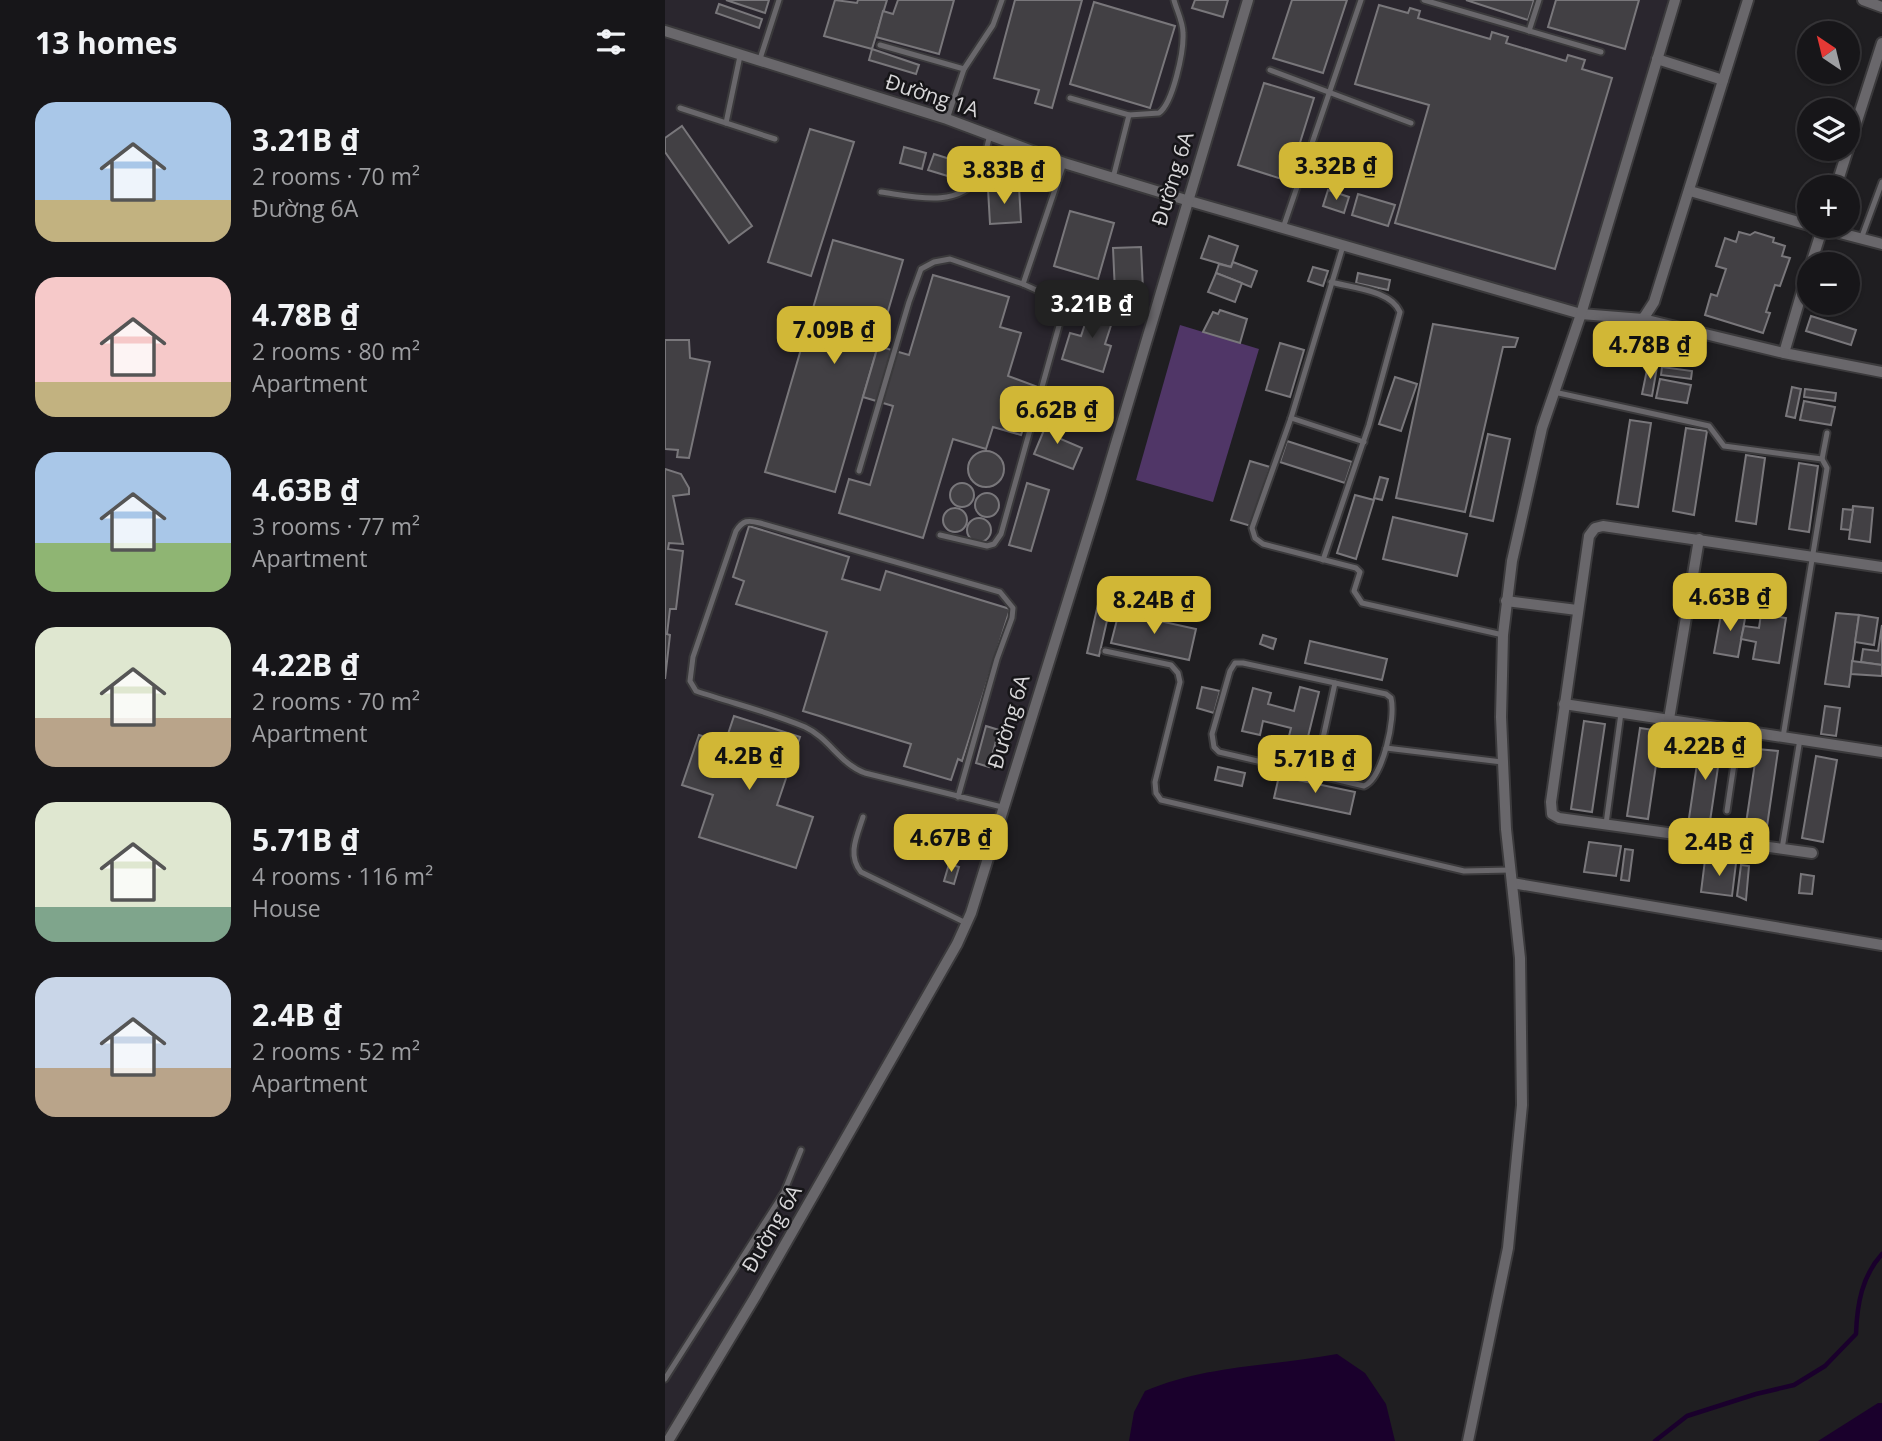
<!DOCTYPE html>
<html lang="en">
<head>
<meta charset="utf-8">
<style>
	:root { --surface:#171619; --page:#201f22; --text:#f1f3f6; --muted:#9e9fa2; --line:#363538; --accent:#d1b736 }
	body { margin:0; font-family:"Open Sans",sans-serif; background:var(--page); color:var(--text); height:100vh; display:flex; flex-direction:column; font-size:26px; white-space:nowrap }
	* { box-sizing:border-box; margin:0 }
	p { font-size:23px; color:var(--muted) }
	.icon { flex:none; width:38px; height:38px; fill:none; stroke:currentColor; stroke-width:2; stroke-linecap:round; stroke-linejoin:round }
	.map { position:relative; flex:1; overflow:hidden }
	.side { display:flex; flex-direction:column; background:var(--surface); width:665px }
	.side>* { flex:none }
	.needle { width:46px; rotate:325deg }
	.tools { position:absolute; left:1132px; top:21px; display:grid; gap:14px }
	.tools a { display:grid; place-items:center; width:63px; height:63px; border-radius:50%; background:var(--surface); box-shadow:0 2px 5px #0004,0 0 0 2px var(--line); font-size:35px }
	.price { position:absolute; translate:-50% -60px; padding:0 16px; border-radius:14px; background:var(--accent); color:#111; font-size:23px; line-height:46px; filter:drop-shadow(0 2px 4px #0008) }
	.price::after { content:''; position:absolute; left:50%; top:42px; width:21px; height:16px; margin-left:-10px; background:inherit; clip-path:polygon(0 0,100% 0,50% 100%) }
	.price.selected { background:#222; color:#fff }
	ul { padding:0; list-style:none }
	li { display:flex; align-items:center; gap:21px; height:175px; padding:0 35px }
	li span { display:grid; place-items:center; flex:none; width:196px; height:140px; border-radius:21px; color:#555 }
	li>.icon { margin-inline-start:auto }
	span .icon { width:84px; height:84px; fill:#fffc; stroke-width:1 }
	li b { font-size:30px }
	h2 { display:flex; justify-content:space-between; align-items:center; height:84px; padding:0 35px; font-size:30px }
	main { display:flex; flex:1; min-height:0 }
	.map>svg:first-child { display:block }
	.built { fill:#2a262e }
	.green { fill:#503667 }
	.water { fill:#1a002c }
	.lines { fill:none; stroke-linecap:round; stroke-linejoin:round }
	.stream { stroke:#1a002c; stroke-width:4.5 }
	.building { fill:#424044; stroke:#79777b; stroke-width:2 }
	.service-casing { stroke:#3b3a3c; stroke-width:9 }
	.minor-casing { stroke:#3b3a3c; stroke-width:14 }
	.service { stroke:#69676b; stroke-width:5 }
	.minor { stroke:#69676b; stroke-width:10 }
	.labels { text-anchor:middle; stroke-width:5; stroke-linejoin:round; paint-order:stroke }
	.street-label { font-size:21px; fill:#d8d7d9; stroke:#161518 }
</style>
</head>
<body>
<main>
<section class="side">
<h2>13 homes<svg class="icon" aria-label="filters" viewBox="0 0 24 24"><path d="M4 7h16M4 17h16"/><circle cx="9" cy="7" r="2"/><circle cx="15" cy="17" r="2"/></svg></h2>
<ul>
<li><span style="background:linear-gradient(#a9c7e8 70%,#c2b280 0)"><svg class="icon" aria-label="home" viewBox="0 0 24 24"><path d="M3 11l9-7 9 7M6 9v11h12V9"/></svg></span><div><b>3.21B ₫</b><p>2 rooms · 70 m²</p><p>Đường 6A</p></div></li>
<li><span style="background:linear-gradient(#f6c9c9 75%,#c2b280 0)"><svg class="icon" aria-label="home" viewBox="0 0 24 24"><path d="M3 11l9-7 9 7M6 9v11h12V9"/></svg></span><div><b>4.78B ₫</b><p>2 rooms · 80 m²</p><p>Apartment</p></div></li>
<li><span style="background:linear-gradient(#a9c7e8 65%,#8fb573 0)"><svg class="icon" aria-label="home" viewBox="0 0 24 24"><path d="M3 11l9-7 9 7M6 9v11h12V9"/></svg></span><div><b>4.63B ₫</b><p>3 rooms · 77 m²</p><p>Apartment</p></div></li>
<li><span style="background:linear-gradient(#dfe7d0 65%,#b9a48a 0)"><svg class="icon" aria-label="home" viewBox="0 0 24 24"><path d="M3 11l9-7 9 7M6 9v11h12V9"/></svg></span><div><b>4.22B ₫</b><p>2 rooms · 70 m²</p><p>Apartment</p></div></li>
<li><span style="background:linear-gradient(#dfe7d0 75%,#7fa58c 0)"><svg class="icon" aria-label="home" viewBox="0 0 24 24"><path d="M3 11l9-7 9 7M6 9v11h12V9"/></svg></span><div><b>5.71B ₫</b><p>4 rooms · 116 m²</p><p>House</p></div></li>
<li><span style="background:linear-gradient(#c9d6e8 65%,#b9a48a 0)"><svg class="icon" aria-label="home" viewBox="0 0 24 24"><path d="M3 11l9-7 9 7M6 9v11h12V9"/></svg></span><div><b>2.4B ₫</b><p>2 rooms · 52 m²</p><p>Apartment</p></div></li>
</ul>
</section>
<div class="map">
<svg width="1217" height="1441" viewBox="0 0 1217 1441">
	<rect width="100%" height="100%" fill="#1f1e21"/>
	<!-- built -->
	<path class="built" d="M 0,0 L 1005,0 L 912,308 L 527,197 L 515,204 L 432,489 L 301,913 L 288,943 L 129,1219 L 0,1437 Z"/>
	<!-- green -->
	<path class="green" d="M 515,325 L 594,349 L 548,502 L 471,480 Z"/>
	<!-- water -->
	<g class="water">
		<path d="M 672,1354 L 700,1373 L 721,1404 L 730,1441 L 464,1441 L 469,1412 L 480,1391 C 540,1365 608,1366 672,1354 Z"/>
		<path d="M 1213,1403 L 1217,1403 L 1217,1441 L 1153,1441 Z"/>
	</g>
	<g class="lines">
		<!-- stream -->
		<path class="stream" d="M 990,1441 L 1022,1416 L 1091,1394 L 1129,1385 L 1160,1366 L 1191,1334 C 1192,1304 1197,1276 1217,1254"/>
	</g>
	<!-- building -->
	<g class="building">
		<path d="M 61,0 L 104,0 L 100,13 Z"/>
		<path d="M 170,0 L 192,3 L 193,0 L 222,0 L 207,49 L 159,36 Z"/>
		<path d="M 233,0 L 289,0 L 274,54 L 211,37 L 218,11 L 228,14 Z"/>
		<path d="M 350,0 L 417,0 L 387,108 L 370,103 L 374,90 L 329,78 Z"/>
		<path d="M 530,0 L 563,0 L 558,17 L 527,8 Z"/>
		<path d="M 627,0 L 682,0 L 658,73 L 608,58 Z"/>
		<path d="M 801,0 L 869,0 L 863,20 Z"/>
		<path d="M 891,0 L 974,0 L 960,49 L 883,27 Z"/>
		<path d="M 429,2 L 510,26 L 485,108 L 405,84 Z"/>
		<path d="M 54,4 L 97,19 L 94,28 L 51,13 Z"/>
		<path d="M 714,5 L 743,13 L 745,8 L 755,11 L 753,18 L 825,39 L 827,32 L 843,37 L 841,43 L 901,61 L 903,55 L 920,60 L 917,69 L 947,78 L 890,269 L 730,223 L 764,105 L 690,84 Z"/>
		<path d="M 207,49 L 254,65 L 251,74 L 204,60 Z"/>
		<path d="M 599,83 L 649,98 L 623,181 L 573,165 Z"/>
		<path d="M 17,126 L 87,226 L 64,243 L 0,152 L 0,138 Z"/>
		<path d="M 145,129 L 189,142 L 146,276 L 103,262 Z"/>
		<path d="M 239,147 L 261,153 L 257,169 L 235,163 Z"/>
		<path d="M 269,154 L 304,165 L 299,181 L 263,170 Z"/>
		<path d="M 354,187 L 356,222 L 325,224 L 323,189 Z"/>
		<path d="M 663,190 L 684,197 L 679,213 L 658,206 Z"/>
		<path d="M 693,194 L 730,205 L 723,226 L 687,215 Z"/>
		<path d="M 405,211 L 449,223 L 433,279 L 389,266 Z"/>
		<path d="M 1074,232 L 1085,235 L 1090,232 L 1109,238 L 1108,242 L 1120,246 L 1117,256 L 1125,258 L 1115,286 L 1110,285 L 1101,312 L 1105,313 L 1098,333 L 1040,315 L 1046,294 L 1052,296 L 1061,269 L 1051,266 L 1060,238 L 1071,242 Z"/>
		<path d="M 544,236 L 573,246 L 566,267 L 536,258 Z"/>
		<path d="M 168,240 L 238,260 L 170,492 L 100,472 Z"/>
		<path d="M 476,247 L 478,290 L 450,292 L 448,248 Z"/>
		<path d="M 568,262 L 592,271 L 586,287 L 551,273 L 554,264 L 566,267 Z"/>
		<path d="M 648,267 L 663,271 L 658,286 L 643,281 Z"/>
		<path d="M 551,273 L 577,283 L 570,302 L 543,292 Z"/>
		<path d="M 693,273 L 725,280 L 723,290 L 691,283 Z"/>
		<path d="M 268,275 L 344,297 L 335,327 L 356,333 L 343,376 L 373,387 L 356,435 L 328,427 L 321,449 L 288,439 L 258,538 L 174,513 L 184,479 L 205,485 L 228,406 L 198,397 L 213,346 L 244,355 Z"/>
		<path d="M 427,303 L 451,310 L 440,344 L 446,346 L 438,372 L 397,359 L 405,333 L 416,336 Z"/>
		<path d="M 555,310 L 582,319 L 575,343 L 538,332 L 548,312 L 553,314 Z"/>
		<path d="M 1146,316 L 1191,330 L 1186,345 L 1141,331 Z"/>
		<path d="M 768,324 L 853,338 L 850,347 L 838,347 L 800,512 L 731,498 Z"/>
		<path d="M 0,340 L 24,340 L 25,358 L 45,362 L 24,458 L 12,457 L 13,450 L 0,449 Z"/>
		<path d="M 615,343 L 639,350 L 625,397 L 601,390 Z"/>
		<path d="M 983,365 L 992,367 L 987,396 L 977,394 Z"/>
		<path d="M 997,367 L 1027,371 L 1026,379 L 996,375 Z"/>
		<path d="M 730,377 L 752,384 L 736,431 L 714,424 Z"/>
		<path d="M 995,379 L 1026,385 L 1022,403 L 991,398 Z"/>
		<path d="M 1127,387 L 1136,389 L 1130,418 L 1121,416 Z"/>
		<path d="M 1140,389 L 1171,393 L 1170,401 L 1139,397 Z"/>
		<path d="M 1139,401 L 1170,407 L 1166,425 L 1135,420 Z"/>
		<path d="M 384,418 L 397,422 L 391,437 L 417,448 L 408,469 L 369,454 Z"/>
		<path d="M 965,420 L 986,423 L 973,507 L 952,504 Z"/>
		<path d="M 1021,428 L 1042,431 L 1029,515 L 1008,511 Z"/>
		<path d="M 823,434 L 845,439 L 828,521 L 805,516 Z"/>
		<path d="M 622,441 L 687,462 L 680,483 L 615,462 Z"/>
		<circle cx="321" cy="469" r="18"/>
		<path d="M 1081,455 L 1100,458 L 1091,524 L 1071,521 Z"/>
		<path d="M 585,461 L 605,467 L 586,526 L 566,520 Z"/>
		<path d="M 1134,463 L 1153,466 L 1144,532 L 1124,529 Z"/>
		<path d="M 0,469 L 16,474 L 24,488 L 24,494 L 8,496 L 18,544 L 4,543 L 3,549 L 18,551 L 11,609 L 5,609 L 2,634 L 5,635 L 0,679 Z"/>
		<path d="M 715,477 L 723,479 L 717,500 L 709,498 Z"/>
		<path d="M 362,483 L 384,490 L 366,551 L 344,545 Z"/>
		<circle cx="297" cy="495" r="12"/>
		<circle cx="322" cy="505" r="12"/>
		<path d="M 690,495 L 709,500 L 691,559 L 672,553 Z"/>
		<path d="M 1188,506 L 1208,508 L 1205,542 L 1184,539 Z"/>
		<circle cx="290" cy="520" r="12"/>
		<path d="M 1178,509 L 1188,510 L 1185,530 L 1176,529 Z"/>
		<path d="M 728,517 L 802,534 L 792,576 L 718,559 Z"/>
		<circle cx="314" cy="530" r="12"/>
		<path d="M 84,526 L 184,557 L 177,579 L 215,590 L 221,571 L 345,609 L 297,761 L 293,759 L 286,780 L 239,766 L 246,744 L 138,711 L 162,632 L 71,604 L 79,581 L 68,577 Z"/>
		<path d="M 434,600 L 446,603 L 434,656 L 422,653 Z"/>
		<path d="M 1057,609 L 1081,613 L 1073,657 L 1049,653 Z"/>
		<path d="M 454,612 L 531,629 L 524,660 L 446,643 Z"/>
		<path d="M 1171,613 L 1194,615 L 1184,687 L 1160,684 Z"/>
		<path d="M 1096,614 L 1121,618 L 1114,663 L 1088,659 L 1091,642 L 1076,639 L 1079,626 L 1094,628 Z"/>
		<path d="M 1194,615 L 1213,618 L 1209,645 L 1190,642 Z"/>
		<path d="M 1217,625 L 1217,665 L 1196,662 L 1198,649 L 1213,651 Z"/>
		<path d="M 598,635 L 611,639 L 608,649 L 595,644 Z"/>
		<path d="M 645,641 L 722,659 L 717,680 L 640,663 Z"/>
		<path d="M 1187,661 L 1217,665 L 1217,676 L 1186,674 Z"/>
		<path d="M 537,687 L 555,691 L 549,713 L 532,708 Z"/>
		<path d="M 635,687 L 654,692 L 638,757 L 620,752 L 626,728 L 598,721 L 595,735 L 577,731 L 588,688 L 606,693 L 603,704 L 629,711 Z"/>
		<path d="M 1160,706 L 1175,708 L 1171,736 L 1156,734 Z"/>
		<path d="M 69,716 L 135,737 L 112,805 L 148,817 L 131,868 L 34,837 L 48,795 L 17,785 L 34,735 L 60,743 Z"/>
		<path d="M 919,721 L 940,724 L 927,812 L 906,809 Z"/>
		<path d="M 321,726 L 334,730 L 324,767 L 311,763 Z"/>
		<path d="M 975,728 L 996,731 L 983,819 L 962,816 Z"/>
		<path d="M 1036,737 L 1057,740 L 1044,828 L 1023,825 Z"/>
		<path d="M 1092,749 L 1113,751 L 1100,840 L 1079,837 Z"/>
		<path d="M 1151,756 L 1172,760 L 1158,842 L 1137,838 Z"/>
		<path d="M 553,767 L 580,773 L 577,786 L 550,780 Z"/>
		<path d="M 614,776 L 690,792 L 685,814 L 609,798 Z"/>
		<path d="M 924,842 L 956,846 L 951,876 L 919,872 Z"/>
		<path d="M 960,849 L 968,850 L 964,881 L 956,880 Z"/>
		<path d="M 1040,860 L 1071,863 L 1067,896 L 1036,892 Z"/>
		<path d="M 284,864 L 294,867 L 289,884 L 279,881 Z"/>
		<path d="M 1076,865 L 1084,866 L 1081,900 L 1072,896 Z"/>
		<path d="M 1136,874 L 1149,876 L 1147,894 L 1134,893 Z"/>
	</g>
	<g class="lines">
		<defs>
			<g id="service">
				<path d="M 759,0 L 936,52"/>
				<path d="M 864,31 L 874,0"/>
				<path d="M 215,45 L 299,69"/>
				<path d="M 94,62 L 114,0"/>
				<path d="M 605,70 L 746,123"/>
				<path d="M 405,98 L 464,115 L 448,178"/>
				<path d="M 15,108 L 110,139"/>
				<path d="M 464,115 L 494,113 C 508,103 519,51 518,33 C 518,22 512,11 509,0"/>
				<path d="M 282,119 L 299,69 L 328,25 L 337,0"/>
				<path d="M 61,123 L 75,56"/>
				<path d="M 216,192 C 246,196 294,209 313,177 C 319,165 321,148 325,135"/>
				<path d="M 618,228 L 696,0"/>
				<path d="M 1196,239 L 1217,182"/>
				<path d="M 678,246 L 626,418 L 587,528 L 590,538 L 598,544 L 691,568 L 695,572 L 689,591 L 697,603 L 838,635"/>
				<path d="M 889,392 L 1044,426 L 1059,446 L 1157,459 L 1162,468 L 1118,737"/>
				<path d="M 626,418 L 699,442"/>
				<path d="M 1157,459 L 1162,433"/>
				<path d="M 194,471 L 244,302 L 256,269 L 269,262 L 285,259 L 358,284 L 399,163"/>
				<path d="M 275,535 L 322,546 L 329,544 L 336,534 L 397,315 L 389,298 L 358,284"/>
				<path d="M 658,560 L 704,425 L 735,312 C 726,290 687,288 666,282"/>
				<path d="M 440,651 L 506,665 L 513,673 L 515,682 L 490,782 L 491,793 L 496,800 L 799,871 L 845,870"/>
				<path d="M 570,663 L 578,663 L 721,694 L 726,698 C 731,718 718,778 699,786 L 554,752 L 549,747 L 547,734 L 565,671 Z"/>
				<path d="M 721,748 L 837,762"/>
				<path d="M 650,775 L 670,683"/>
				<path d="M 293,797 L 332,659 L 347,618 L 348,608 L 335,592 L 95,523 C 83,520 78,520 71,531 L 28,657 L 25,681 L 31,691 C 66,703 105,712 140,727 C 164,738 175,764 200,773 L 337,807"/>
				<path d="M 1062,811 L 1074,730"/>
				<path d="M 198,817 C 192,836 182,855 196,872 L 301,923"/>
				<path d="M 941,824 L 956,713"/>
				<path d="M 1117,849 L 1135,739"/>
				<path d="M 0,1379 L 119,1192 L 136,1150"/>
			</g>
			<g id="minor">
				<path d="M 1198,0 L 1217,7"/>
				<path d="M 0,31 L 282,119 L 399,163 L 521,200 L 916,314 L 978,319 L 989,302 L 1083,0"/>
				<path d="M 992,59 L 1058,80"/>
				<path d="M 1183,149 L 1217,43"/>
				<path d="M 1171,187 L 1183,149"/>
				<path d="M 1025,191 L 1144,225"/>
				<path d="M 1148,226 L 1217,244"/>
				<path d="M 1146,264 L 1158,226"/>
				<path d="M 1144,268 L 1119,353 L 1217,372"/>
				<path d="M 978,319 L 1119,353"/>
				<path d="M 841,601 L 912,610"/>
				<path d="M 899,704 L 1217,752"/>
				<path d="M 1004,719 L 1034,539"/>
				<path d="M 1147,853 L 894,818 L 887,814 L 886,802 L 924,536 L 930,528 L 938,526 L 1217,567"/>
				<path d="M 847,883 L 1217,945"/>
				<path d="M 3,1441 L 90,1297 L 292,944 L 306,913 L 435,497 L 583,0"/>
				<path d="M 803,1441 L 843,1248 L 857,1105 L 855,958 L 841,829 L 836,717 L 838,635 L 847,561 L 877,428 L 916,314 L 1010,0"/>
			</g>
		</defs>
		<!-- service casing -->
		<use href="#service" class="service-casing"/>
		<!-- minor casing -->
		<use href="#minor" class="minor-casing"/>
		<!-- service -->
		<use href="#service" class="service"/>
		<!-- minor -->
		<use href="#minor" class="minor"/>
	</g>
	<g class="labels">
		<!-- street labels -->
		<g class="street-label">
			<text transform="translate(267 96) rotate(18)" y="7">Đường 1A</text>
			<text transform="translate(508 179) rotate(-73)" y="7">Đường 6A</text>
			<text transform="translate(344 722) rotate(-73)" y="7">Đường 6A</text>
			<text transform="translate(107 1229) rotate(-60)" y="7">Đường 6A</text>
		</g>
	</g>
</svg>
<div class="tools">
<a><svg class="needle" viewBox="-14 -14 28 28"><path d="M0-13l5 13h-10z" fill="#e53935"/><path d="M0 13l5-13h-10z" fill="#9e9fa2"/></svg></a>
<a><svg class="icon" aria-label="layers" viewBox="0 0 24 24"><path d="M12 4l9 5-9 5-9-5zM3 14l9 5 9-5"/></svg></a>
<a>+</a>
<a>−</a>
</div>
<b class="price" style="left:671px;top:202px">3.32B ₫</b>
<b class="price" style="left:339px;top:206px">3.83B ₫</b>
<b class="price selected" style="left:427px;top:340px">3.21B ₫</b>
<b class="price" style="left:169px;top:366px">7.09B ₫</b>
<b class="price" style="left:985px;top:381px">4.78B ₫</b>
<b class="price" style="left:392px;top:446px">6.62B ₫</b>
<b class="price" style="left:1065px;top:633px">4.63B ₫</b>
<b class="price" style="left:489px;top:636px">8.24B ₫</b>
<b class="price" style="left:1040px;top:782px">4.22B ₫</b>
<b class="price" style="left:84px;top:792px">4.2B ₫</b>
<b class="price" style="left:650px;top:795px">5.71B ₫</b>
<b class="price" style="left:286px;top:874px">4.67B ₫</b>
<b class="price" style="left:1054px;top:878px">2.4B ₫</b>
</div>
</main>
</body>
</html>
